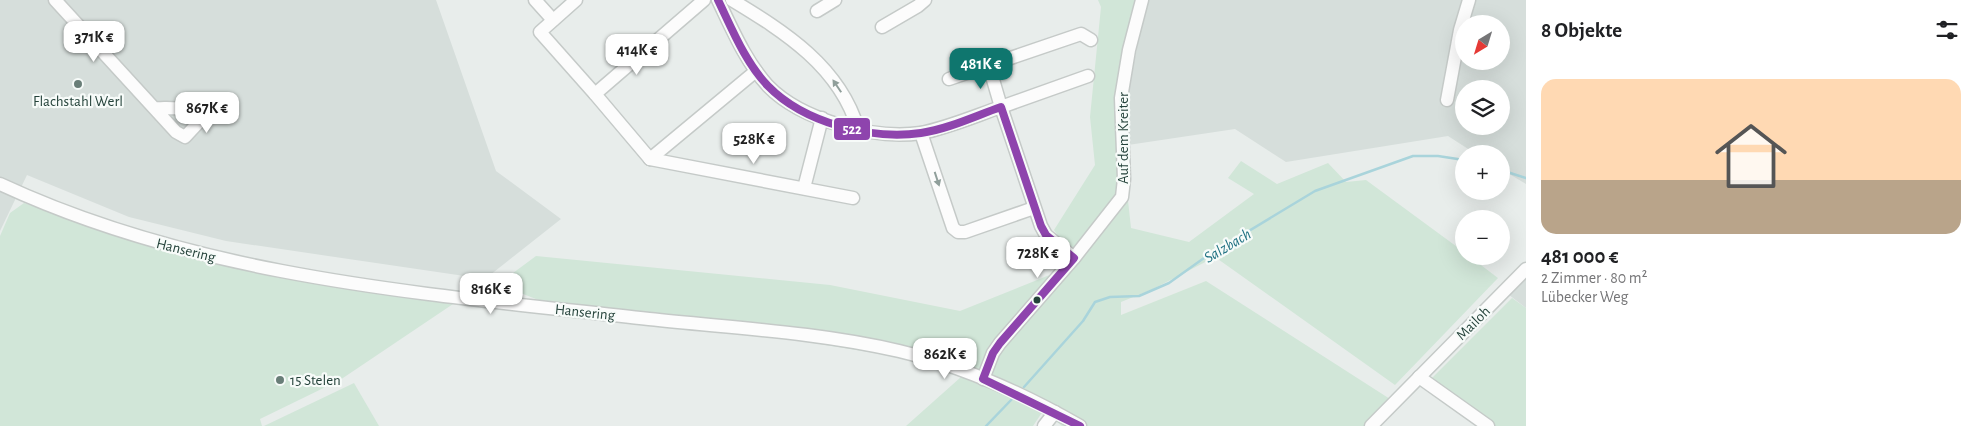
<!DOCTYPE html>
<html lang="de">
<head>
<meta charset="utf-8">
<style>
	:root { --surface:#fff; --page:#f2f2f2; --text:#202124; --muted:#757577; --accent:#0f766e }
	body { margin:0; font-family:"Alegreya Sans",sans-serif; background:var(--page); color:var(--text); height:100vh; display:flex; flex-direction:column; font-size:19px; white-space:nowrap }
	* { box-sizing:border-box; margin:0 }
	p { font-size:16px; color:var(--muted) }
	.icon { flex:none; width:28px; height:28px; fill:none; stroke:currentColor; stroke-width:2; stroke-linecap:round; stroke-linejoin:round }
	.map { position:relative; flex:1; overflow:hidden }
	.panel { display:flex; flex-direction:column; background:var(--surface); width:450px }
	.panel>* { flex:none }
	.needle { width:32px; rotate:218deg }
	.controls { position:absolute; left:1455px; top:15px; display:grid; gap:10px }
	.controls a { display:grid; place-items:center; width:55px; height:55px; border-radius:50%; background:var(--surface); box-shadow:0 5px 20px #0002; font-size:25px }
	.price { position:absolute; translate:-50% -42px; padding:0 11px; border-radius:10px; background:#fff; color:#222; font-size:16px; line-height:32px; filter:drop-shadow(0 1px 2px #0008) }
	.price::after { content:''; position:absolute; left:50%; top:30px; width:15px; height:11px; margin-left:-8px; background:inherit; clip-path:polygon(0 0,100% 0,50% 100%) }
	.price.active { background:var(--accent); color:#fff }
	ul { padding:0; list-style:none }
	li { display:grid; align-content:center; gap:10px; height:265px; padding:0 15px }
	li span { display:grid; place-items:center; height:155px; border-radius:15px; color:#555 }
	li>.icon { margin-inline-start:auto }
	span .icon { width:90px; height:90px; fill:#fffc; stroke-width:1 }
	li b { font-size:21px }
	h2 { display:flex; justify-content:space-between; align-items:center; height:60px; padding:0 15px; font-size:21px }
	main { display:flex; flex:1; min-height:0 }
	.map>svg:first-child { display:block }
	.built { fill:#d6dedb; fill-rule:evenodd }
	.green { fill:#d1e6d8 }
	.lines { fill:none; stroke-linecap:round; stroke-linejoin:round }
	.stream { stroke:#a9d4db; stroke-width:2.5 }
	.minor-casing { stroke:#c5cac8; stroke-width:15 }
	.minor { stroke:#fcfcfc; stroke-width:12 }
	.bus-1-casing { stroke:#f7fbf9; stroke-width:11 }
	.bus-1 { stroke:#8e44ad; stroke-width:8 }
	.oneway { fill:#909f9b }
	.poi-dot { fill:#697e78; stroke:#f7fbf9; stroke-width:2 }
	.bus-dot { fill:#24423a; stroke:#f7fbf9; stroke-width:2 }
	.labels { text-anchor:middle; stroke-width:4.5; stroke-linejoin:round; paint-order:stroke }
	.poi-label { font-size:15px; fill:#24423a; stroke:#f7fbf9 }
	.street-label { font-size:15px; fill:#24423a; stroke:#f7fbf9 }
	.water-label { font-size:16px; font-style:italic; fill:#1c6f80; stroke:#f7fbf9 }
	.line-badge { stroke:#f7fbf9; stroke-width:2 }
	.badge-label { font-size:14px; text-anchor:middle; font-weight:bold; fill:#fff }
</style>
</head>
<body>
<main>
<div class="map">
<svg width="1526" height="426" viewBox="0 0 1526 426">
	<rect width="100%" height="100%" fill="#e8edeb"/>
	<!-- built -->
	<g class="built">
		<path d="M 0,0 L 436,0 L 496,171 L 561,219 L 485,279 L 226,241 L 129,217 L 27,175 L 0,231 Z"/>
		<path d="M 1147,0 L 1526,0 L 1526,184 L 1501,169 L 1501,154 L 1476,154 L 1448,136 L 1286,162 L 1235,129 L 1128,145 L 1128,91 ZM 1464,24 L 1501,24 L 1501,61 L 1464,61 ZM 1464,89 L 1501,89 L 1501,126 L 1464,126 Z"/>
		<path d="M 1526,269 L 1526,308 L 1504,291 Z"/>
	</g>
	<!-- green -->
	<g class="green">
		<path d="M 1098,0 L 1135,0 L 1116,90 L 1131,228 L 1189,242 L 1254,194 L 1228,178 L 1241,161 L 1277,184 L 1328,163 L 1346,182 L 1366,180 L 1464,252 L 1464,256 L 1469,256 L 1498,278 L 1395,385 L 1215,257 L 1153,289 L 1121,302 L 1121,315 L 1206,281 L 1390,399 L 1367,426 L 1062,426 L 1043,411 L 1033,426 L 906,426 L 961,377 L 900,357 L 795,340 L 584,318 L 498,284 L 536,256 L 830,285 L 960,311 L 1077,264 L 1054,230 L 1095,165 L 1090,117 L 1101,7 Z"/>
		<path d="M 24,203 L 157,248 L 275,277 L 456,302 L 340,380 L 260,419 L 262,426 L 0,426 L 0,236 L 10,213 Z"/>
		<path d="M 1512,298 L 1526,308 L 1526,426 L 1494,426 L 1429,381 Z"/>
		<path d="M 354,383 L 379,426 L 264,426 Z"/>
	</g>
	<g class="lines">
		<!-- stream -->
		<g class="stream">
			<path d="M 1501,170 L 1526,178"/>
			<path d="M 1024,387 L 1083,321 L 1095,302 L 1110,297 L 1139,296 L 1169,283 L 1204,258 L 1315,191 L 1413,156 L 1438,156 L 1464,160"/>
			<path d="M 986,426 L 1013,398"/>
		</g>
		<defs>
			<g id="minor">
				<path d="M 55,0 L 176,132 L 185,137 L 198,123 C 193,104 170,109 154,108"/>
				<path d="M 535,0 L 553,20"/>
				<path d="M 576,0 L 540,32 L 595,94"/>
				<path d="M 718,0 C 732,29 746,62 768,86 C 801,120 874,140 921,133 C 947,128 975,116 1001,107 L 1041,226 L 1046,235 L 1074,258"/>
				<path d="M 732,0 C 785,32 840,67 858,129"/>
				<path d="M 817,11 L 835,0"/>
				<path d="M 882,27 L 918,6 L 925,0"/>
				<path d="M 989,66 L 1001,107 L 1088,76"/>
				<path d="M 949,79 L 1081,34 L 1091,40"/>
				<path d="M 1447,100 L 1460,30 L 1469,0"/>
				<path d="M 921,133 L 953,228 L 958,232 L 965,232 L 1034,208"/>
				<path d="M 650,159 L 595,94 L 704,0"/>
				<path d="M 650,159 L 853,198"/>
				<path d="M 650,159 L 756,71"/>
				<path d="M 0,184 C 204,279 429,294 649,319 C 732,328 818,332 899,351 C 962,366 1024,394 1080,426"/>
				<path d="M 804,188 L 822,118"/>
				<path d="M 1419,377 L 1488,426"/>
				<path d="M 983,379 L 993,353 L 1000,343 L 1074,258 L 1122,197 L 1124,179 L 1121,98 L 1129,50 L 1142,0"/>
				<path d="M 1044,426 L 1055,412"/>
				<path d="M 1371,426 L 1526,269"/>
			</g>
		</defs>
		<!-- minor casing -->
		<use href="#minor" class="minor-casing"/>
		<!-- minor -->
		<use href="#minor" class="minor"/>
		<defs>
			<path id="bus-1" d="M 718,0 C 732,29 745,62 768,86 C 804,123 871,140 921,133 C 948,129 975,116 1001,107 L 1041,226 L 1046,235 L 1074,258 L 1000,343 L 993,353 L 983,379 L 1080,426"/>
		</defs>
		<!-- bus-1 casing -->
		<use href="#bus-1" class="bus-1-casing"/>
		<!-- bus-1 -->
		<use href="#bus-1" class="bus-1"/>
	</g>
	<!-- one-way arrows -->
	<defs><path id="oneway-solid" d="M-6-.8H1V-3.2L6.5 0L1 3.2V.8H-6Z" transform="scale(1.25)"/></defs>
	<g class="oneway">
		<use href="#oneway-solid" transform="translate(837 86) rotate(-124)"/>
		<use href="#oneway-solid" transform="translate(937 179) rotate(72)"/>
	</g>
	<!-- markers -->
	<g class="poi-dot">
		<circle cx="78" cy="84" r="5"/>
		<circle cx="280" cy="380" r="5"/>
	</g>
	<circle class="bus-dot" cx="1037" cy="300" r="4.5"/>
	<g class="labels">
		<!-- poi labels -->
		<g class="poi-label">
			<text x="78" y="106">Flachstahl Werl</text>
			<text x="290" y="385" text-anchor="start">15 Stelen</text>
		</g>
		<!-- street labels -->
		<g class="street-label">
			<text transform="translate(1123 138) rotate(-90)" y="5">Auf dem Kreiter</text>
			<text transform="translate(186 250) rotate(14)" y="5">Hansering</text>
			<text transform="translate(585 312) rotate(6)" y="5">Hansering</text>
			<text transform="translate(1473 323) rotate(-45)" y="5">Mailoh</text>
		</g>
		<!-- water labels -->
		<g class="water-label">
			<text transform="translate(1227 245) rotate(-31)" y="6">Salzbach</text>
		</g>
	</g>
	<rect class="line-badge" x="833" y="117" width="38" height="24" rx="5" fill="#8e44ad"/>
	<g class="badge-label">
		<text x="852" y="134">522</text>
	</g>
</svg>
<div class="controls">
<a><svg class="needle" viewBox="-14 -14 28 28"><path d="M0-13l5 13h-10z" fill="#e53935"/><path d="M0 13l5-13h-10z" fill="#757577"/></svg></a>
<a><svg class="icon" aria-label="layers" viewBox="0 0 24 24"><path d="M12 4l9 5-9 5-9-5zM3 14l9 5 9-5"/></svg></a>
<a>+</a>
<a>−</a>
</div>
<b class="price" style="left:94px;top:63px">371K €</b>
<b class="price" style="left:637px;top:76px">414K €</b>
<b class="price active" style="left:981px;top:90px">481K €</b>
<b class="price" style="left:207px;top:134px">867K €</b>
<b class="price" style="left:754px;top:165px">528K €</b>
<b class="price" style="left:1038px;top:279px">728K €</b>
<b class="price" style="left:491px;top:315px">816K €</b>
<b class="price" style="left:945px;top:380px">862K €</b>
</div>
<section class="panel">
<h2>8 Objekte<svg class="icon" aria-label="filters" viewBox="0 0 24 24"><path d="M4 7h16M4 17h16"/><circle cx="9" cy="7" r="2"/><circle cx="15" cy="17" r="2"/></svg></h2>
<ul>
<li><span style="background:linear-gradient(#ffd9b3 65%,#b9a48a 0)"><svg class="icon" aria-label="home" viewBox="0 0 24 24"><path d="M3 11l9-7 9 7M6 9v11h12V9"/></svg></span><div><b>481 000 €</b><p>2 Zimmer · 80 m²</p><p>Lübecker Weg</p></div></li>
</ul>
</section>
</main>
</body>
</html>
